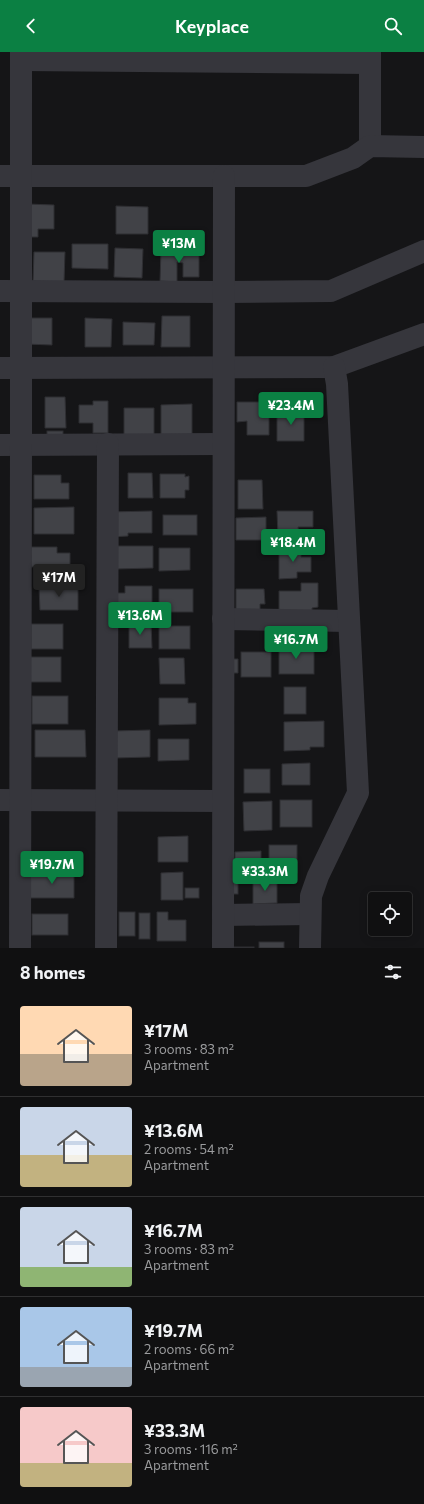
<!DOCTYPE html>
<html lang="en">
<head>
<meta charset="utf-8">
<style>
	:root { --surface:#101011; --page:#1e1e1f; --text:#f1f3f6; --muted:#9c9d9f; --line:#303031; --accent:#0b8043 }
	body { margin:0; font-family:Commissioner,sans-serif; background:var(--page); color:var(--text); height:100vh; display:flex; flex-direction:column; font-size:15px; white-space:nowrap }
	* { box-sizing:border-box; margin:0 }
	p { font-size:13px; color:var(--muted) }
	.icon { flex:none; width:22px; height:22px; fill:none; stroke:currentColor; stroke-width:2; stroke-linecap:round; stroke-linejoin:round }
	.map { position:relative; height:896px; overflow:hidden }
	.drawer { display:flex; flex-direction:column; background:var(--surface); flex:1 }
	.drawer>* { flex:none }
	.buttons { position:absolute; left:368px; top:840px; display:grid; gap:8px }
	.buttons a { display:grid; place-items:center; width:44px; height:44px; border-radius:4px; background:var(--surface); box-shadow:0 2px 10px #0003,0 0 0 1px var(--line); font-size:20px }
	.price { position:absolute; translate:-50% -34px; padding:0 9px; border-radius:4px; background:var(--accent); color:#fff; font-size:13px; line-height:26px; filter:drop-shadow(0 1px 2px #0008) }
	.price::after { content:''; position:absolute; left:50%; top:24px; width:12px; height:9px; margin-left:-6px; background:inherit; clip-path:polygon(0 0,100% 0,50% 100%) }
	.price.active { background:#222; color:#fff }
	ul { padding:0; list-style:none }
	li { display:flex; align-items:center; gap:12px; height:100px; padding:0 20px }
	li+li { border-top:1px solid var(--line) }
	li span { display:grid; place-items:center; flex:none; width:112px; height:80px; border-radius:4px; color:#555 }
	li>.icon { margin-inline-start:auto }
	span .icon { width:48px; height:48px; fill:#fffc; stroke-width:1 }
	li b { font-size:17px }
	h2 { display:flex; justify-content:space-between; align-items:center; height:48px; padding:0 20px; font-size:17px }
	header { display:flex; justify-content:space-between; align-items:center; height:52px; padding:0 20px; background:var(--accent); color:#fff; font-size:18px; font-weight:600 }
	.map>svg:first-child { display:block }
	.building { fill:#414247; stroke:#2f2f33 }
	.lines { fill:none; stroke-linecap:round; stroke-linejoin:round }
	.minor { stroke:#36363c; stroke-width:22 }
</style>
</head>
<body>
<header><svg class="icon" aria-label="back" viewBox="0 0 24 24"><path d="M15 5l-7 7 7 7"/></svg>Keyplace<svg class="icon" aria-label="search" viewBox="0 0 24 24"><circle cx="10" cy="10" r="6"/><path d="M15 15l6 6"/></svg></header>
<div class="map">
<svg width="424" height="896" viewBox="0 0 424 896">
	<rect width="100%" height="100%" fill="#151517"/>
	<!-- building -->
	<g class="building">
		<path d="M 27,152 L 54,153 L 54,177 L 38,177 L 38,185 L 26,185 Z"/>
		<path d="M 116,154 L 148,155 L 148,182 L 116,182 Z"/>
		<path d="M 72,192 L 108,192 L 108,217 L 72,216 Z"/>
		<path d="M 115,196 L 143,197 L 142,226 L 114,225 Z"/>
		<path d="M 183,196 L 199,196 L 199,225 L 183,225 L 183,211 L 177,210 L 177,230 L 160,229 L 161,198 L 177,198 L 177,203 L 183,203 Z"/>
		<path d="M 34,200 L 65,200 L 64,230 L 33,229 Z"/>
		<path d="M 162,264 L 190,264 L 190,295 L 161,295 Z"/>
		<path d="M 26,266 L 52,266 L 52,293 L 25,292 Z"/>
		<path d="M 85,266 L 112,267 L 111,295 L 85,295 Z"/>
		<path d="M 123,270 L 155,271 L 154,293 L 123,293 Z"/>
		<path d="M 45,345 L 65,345 L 66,376 L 45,376 Z"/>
		<path d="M 93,349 L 108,349 L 108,381 L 93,381 L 93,371 L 79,371 L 79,353 L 93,353 Z"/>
		<path d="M 237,350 L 269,350 L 269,383 L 247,383 L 247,369 L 237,370 Z"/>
		<path d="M 192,352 L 192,382 L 161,385 L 161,353 Z"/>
		<path d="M 124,356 L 154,356 L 154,383 L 124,384 Z"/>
		<path d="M 304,358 L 304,389 L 277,389 L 277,359 Z"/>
		<rect x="47" y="379" width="16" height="8"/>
		<path d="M 128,421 L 152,421 L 153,446 L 128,446 Z"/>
		<path d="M 160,422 L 185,422 L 185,425 L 189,424 L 189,438 L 185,438 L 185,446 L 160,446 Z"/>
		<path d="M 34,423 L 61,423 L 61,431 L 69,431 L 69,447 L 34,447 Z"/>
		<path d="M 238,428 L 262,428 L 263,457 L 238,457 Z"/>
		<path d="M 74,455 L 74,482 L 34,482 L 34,456 Z"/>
		<path d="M 152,459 L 152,481 L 128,481 L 128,484 L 109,485 L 109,460 Z"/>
		<path d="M 277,459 L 313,459 L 313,475 L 298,475 L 299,484 L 278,484 Z"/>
		<rect x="163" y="463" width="34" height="20"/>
		<path d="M 266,465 L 266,488 L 236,488 L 236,466 Z"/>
		<path d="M 115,494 L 153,494 L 153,516 L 115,517 Z"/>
		<path d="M 31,495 L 57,495 L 57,501 L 70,501 L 70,523 L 37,523 L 36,515 L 31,515 Z"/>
		<path d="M 159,496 L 190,496 L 190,518 L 159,519 Z"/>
		<path d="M 279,496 L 297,496 L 297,499 L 301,499 L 301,505 L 311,505 L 311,520 L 297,520 L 297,526 L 279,527 Z"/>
		<path d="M 301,531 L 318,531 L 318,555 L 312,556 L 312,561 L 279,561 L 279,539 L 301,539 Z"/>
		<path d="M 78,534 L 78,558 L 40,558 L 39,535 Z"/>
		<path d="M 125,534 L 152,534 L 152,559 L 125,559 L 125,557 L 111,557 L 111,541 L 125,541 Z"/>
		<rect x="159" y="537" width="34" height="23"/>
		<path d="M 236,537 L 264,537 L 265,552 L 260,552 L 260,565 L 236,565 Z"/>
		<path d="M 129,571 L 151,571 L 152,596 L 129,596 Z"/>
		<rect x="31" y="572" width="32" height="25"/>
		<rect x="159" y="574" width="31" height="23"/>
		<rect x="279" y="595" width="35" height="27"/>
		<rect x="241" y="600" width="30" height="25"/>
		<rect x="28" y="605" width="33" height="25"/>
		<path d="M 159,606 L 184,606 L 185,632 L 160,632 Z"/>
		<path d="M 223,607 L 238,607 L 238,621 L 224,621 Z"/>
		<rect x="284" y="635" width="22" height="27"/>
		<rect x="32" y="644" width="36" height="28"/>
		<path d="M 159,646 L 188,646 L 188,651 L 196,651 L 196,672 L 159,673 Z"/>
		<path d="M 324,669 L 324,695 L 310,695 L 310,698 L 284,699 L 284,670 Z"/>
		<path d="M 35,678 L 85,678 L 86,705 L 35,705 Z"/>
		<path d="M 150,678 L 150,705 L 114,706 L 114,679 Z"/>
		<path d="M 158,687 L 189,687 L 189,708 L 158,709 Z"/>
		<path d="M 310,711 L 310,733 L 282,733 L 282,712 Z"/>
		<rect x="244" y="717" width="26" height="24"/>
		<rect x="280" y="748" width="32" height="27"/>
		<path d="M 272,749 L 272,778 L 244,779 L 243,750 Z"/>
		<path d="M 188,784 L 188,810 L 158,810 L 158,785 Z"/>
		<rect x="269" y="793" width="28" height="28"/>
		<path d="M 261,799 L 261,822 L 235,822 L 235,800 Z"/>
		<path d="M 74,820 L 74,846 L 30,846 L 30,821 Z"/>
		<path d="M 183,820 L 183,848 L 161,848 L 161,821 Z"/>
		<rect x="226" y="826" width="12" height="16"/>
		<path d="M 253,828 L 277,828 L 277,851 L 253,852 Z"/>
		<rect x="185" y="836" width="14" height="10"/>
		<rect x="119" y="860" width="16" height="24"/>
		<path d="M 157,860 L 168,860 L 168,868 L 186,868 L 186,889 L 157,889 Z"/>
		<rect x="139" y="861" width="11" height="26"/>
		<rect x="32" y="862" width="36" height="21"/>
		<rect x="259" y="890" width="25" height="6"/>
		<rect x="228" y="895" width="26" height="1"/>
	</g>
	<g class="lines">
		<!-- minor -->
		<g class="minor">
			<path d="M 21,8 L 370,11"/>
			<path d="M 370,94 L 370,0"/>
			<path d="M 0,124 L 306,124 L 353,106 L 370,94 L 424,95"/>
			<path d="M 0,239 L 224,240 L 331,239 L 424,199"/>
			<path d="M 0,316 L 334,315 L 424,282"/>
			<path d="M 0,393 L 223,392"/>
			<path d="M 223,567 L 349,569"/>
			<path d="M 0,748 L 223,749"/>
			<path d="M 223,863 L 310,862"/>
			<path d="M 20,896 L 21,392 L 21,0"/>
			<path d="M 106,896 L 108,392"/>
			<path d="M 223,896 L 224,124"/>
			<path d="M 310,896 L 311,844 L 318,824 L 358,741 L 337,332 L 334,315"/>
		</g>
	</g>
</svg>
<div class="buttons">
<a><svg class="icon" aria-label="locate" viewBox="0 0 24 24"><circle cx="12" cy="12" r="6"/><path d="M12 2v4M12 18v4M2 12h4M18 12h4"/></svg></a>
</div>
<b class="price" style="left:179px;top:212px">¥13M</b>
<b class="price" style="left:291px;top:374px">¥23.4M</b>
<b class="price" style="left:293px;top:511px">¥18.4M</b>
<b class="price active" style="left:59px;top:546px">¥17M</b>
<b class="price" style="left:140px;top:584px">¥13.6M</b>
<b class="price" style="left:296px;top:608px">¥16.7M</b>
<b class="price" style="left:52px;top:833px">¥19.7M</b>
<b class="price" style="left:265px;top:840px">¥33.3M</b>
</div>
<section class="drawer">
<h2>8 homes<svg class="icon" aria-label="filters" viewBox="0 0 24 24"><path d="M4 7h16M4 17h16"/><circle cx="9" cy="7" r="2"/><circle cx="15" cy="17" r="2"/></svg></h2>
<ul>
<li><span style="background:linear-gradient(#ffd9b3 60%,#b9a48a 0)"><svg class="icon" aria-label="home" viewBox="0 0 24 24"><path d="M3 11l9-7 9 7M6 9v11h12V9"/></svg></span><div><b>¥17M</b><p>3 rooms · 83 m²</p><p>Apartment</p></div></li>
<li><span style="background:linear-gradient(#c9d6e8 60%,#c2b280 0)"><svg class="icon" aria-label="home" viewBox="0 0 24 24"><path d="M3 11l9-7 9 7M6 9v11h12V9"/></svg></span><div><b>¥13.6M</b><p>2 rooms · 54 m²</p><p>Apartment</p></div></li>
<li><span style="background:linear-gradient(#c9d6e8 75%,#8fb573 0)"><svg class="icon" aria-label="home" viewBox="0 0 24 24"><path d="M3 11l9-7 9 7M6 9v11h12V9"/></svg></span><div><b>¥16.7M</b><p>3 rooms · 83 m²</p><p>Apartment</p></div></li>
<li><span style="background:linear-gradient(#a9c7e8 75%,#9aa5b1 0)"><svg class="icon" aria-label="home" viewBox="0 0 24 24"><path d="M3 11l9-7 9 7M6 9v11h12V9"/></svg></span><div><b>¥19.7M</b><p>2 rooms · 66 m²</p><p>Apartment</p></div></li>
<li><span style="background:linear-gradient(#f6c9c9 70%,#c2b280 0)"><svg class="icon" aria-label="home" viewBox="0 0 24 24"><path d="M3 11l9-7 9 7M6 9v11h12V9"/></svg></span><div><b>¥33.3M</b><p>3 rooms · 116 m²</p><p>Apartment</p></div></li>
</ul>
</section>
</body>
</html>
